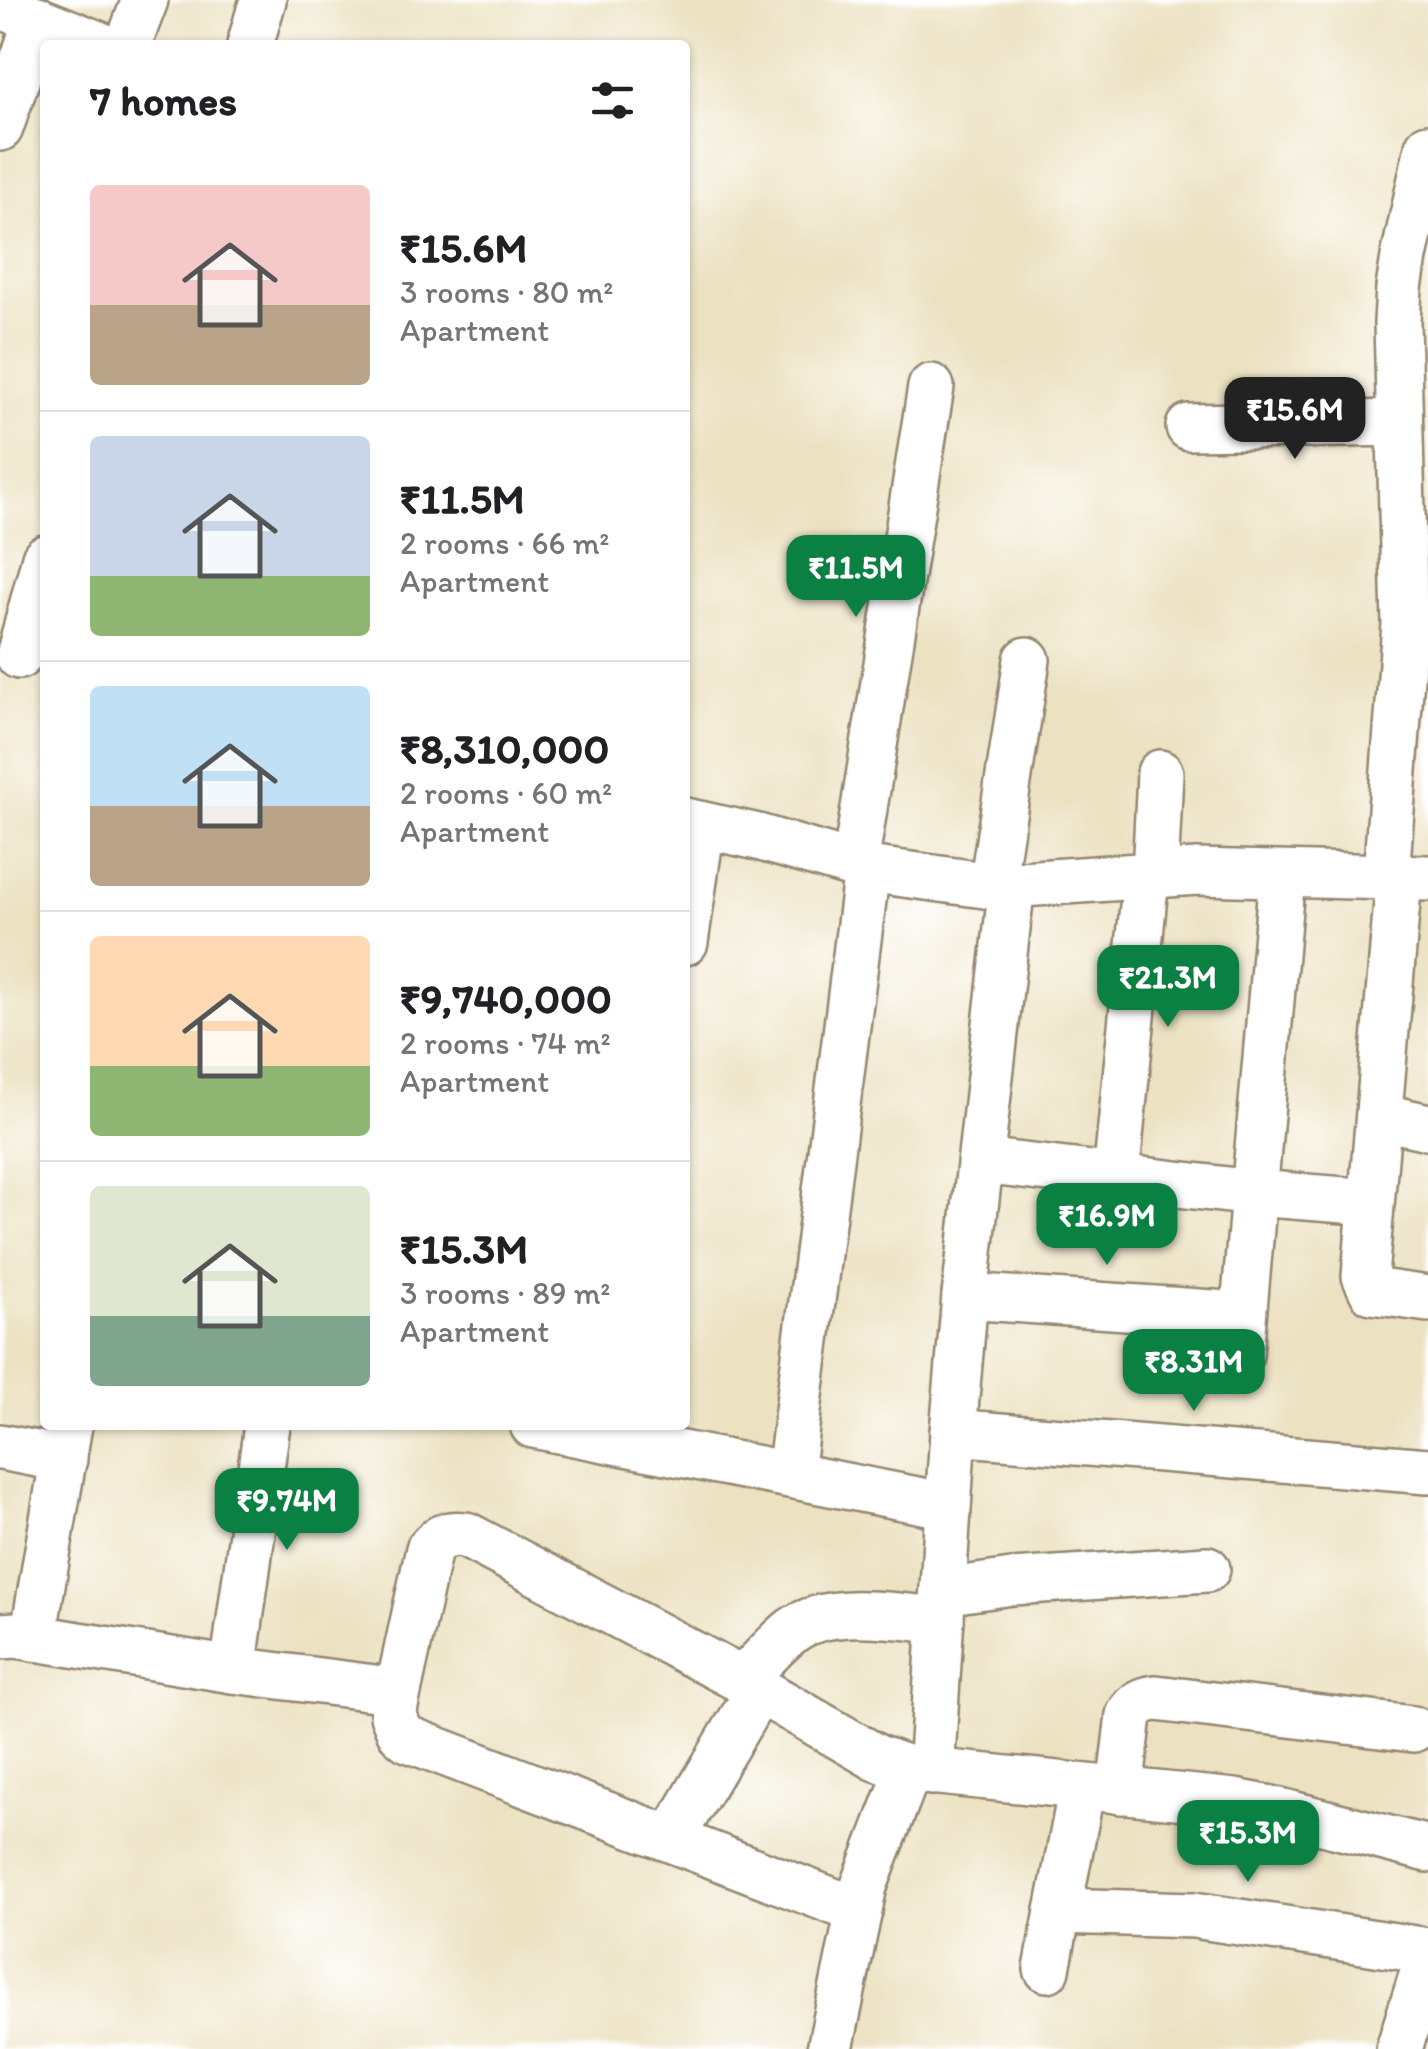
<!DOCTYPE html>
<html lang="en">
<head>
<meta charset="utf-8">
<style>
	:root { --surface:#fff; --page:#f2f2f2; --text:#202124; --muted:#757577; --line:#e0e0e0; --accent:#0b8043 }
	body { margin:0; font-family:Itim,sans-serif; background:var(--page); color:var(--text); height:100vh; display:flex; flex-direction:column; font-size:38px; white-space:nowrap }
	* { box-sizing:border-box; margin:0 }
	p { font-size:32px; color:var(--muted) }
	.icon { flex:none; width:55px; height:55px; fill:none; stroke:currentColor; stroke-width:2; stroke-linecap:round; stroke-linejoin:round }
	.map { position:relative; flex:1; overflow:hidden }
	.panel { position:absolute; left:40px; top:40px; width:650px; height:1390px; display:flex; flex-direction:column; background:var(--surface); border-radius:10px; box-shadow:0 2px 8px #0004 }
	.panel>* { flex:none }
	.price { position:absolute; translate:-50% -85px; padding:0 22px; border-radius:20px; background:var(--accent); color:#fff; font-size:32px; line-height:65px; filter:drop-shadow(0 2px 5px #0008) }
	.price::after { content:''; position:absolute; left:50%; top:60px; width:30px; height:22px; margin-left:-15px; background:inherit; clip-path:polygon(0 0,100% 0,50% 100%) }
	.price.selected { background:#222; color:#fff }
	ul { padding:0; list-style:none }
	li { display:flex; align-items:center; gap:30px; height:250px; padding:0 50px }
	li+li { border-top:2px solid var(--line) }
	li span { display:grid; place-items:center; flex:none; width:280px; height:200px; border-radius:10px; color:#555 }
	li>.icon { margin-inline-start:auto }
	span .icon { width:120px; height:120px; fill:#fffc; stroke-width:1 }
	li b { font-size:42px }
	h2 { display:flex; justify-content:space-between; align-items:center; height:120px; padding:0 50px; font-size:42px }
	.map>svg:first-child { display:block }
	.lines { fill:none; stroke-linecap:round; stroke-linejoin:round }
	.minor-casing { stroke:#948670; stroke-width:50 }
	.minor { stroke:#fff; stroke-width:45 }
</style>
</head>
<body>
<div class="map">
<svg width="1428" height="2049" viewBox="0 0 1428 2049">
	<rect width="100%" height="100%" fill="#fff"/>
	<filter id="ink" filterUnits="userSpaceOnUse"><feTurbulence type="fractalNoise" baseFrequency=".01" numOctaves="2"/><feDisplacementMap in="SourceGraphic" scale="20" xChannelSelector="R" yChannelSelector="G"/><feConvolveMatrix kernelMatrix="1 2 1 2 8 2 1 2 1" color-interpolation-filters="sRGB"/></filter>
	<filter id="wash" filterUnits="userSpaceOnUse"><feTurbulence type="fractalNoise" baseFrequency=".0048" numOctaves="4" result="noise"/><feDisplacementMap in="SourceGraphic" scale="40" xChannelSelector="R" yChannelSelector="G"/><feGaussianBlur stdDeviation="2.25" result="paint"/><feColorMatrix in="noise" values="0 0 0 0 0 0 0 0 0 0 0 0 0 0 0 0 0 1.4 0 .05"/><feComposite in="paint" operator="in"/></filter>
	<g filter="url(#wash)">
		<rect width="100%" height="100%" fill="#ece2c2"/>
	</g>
	<g filter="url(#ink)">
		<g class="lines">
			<defs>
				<g id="minor">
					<path d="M 0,5 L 100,45"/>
					<path d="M 128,45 L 145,0"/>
					<path d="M 250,45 L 263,0"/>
					<path d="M 0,128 L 37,19"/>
					<path d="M 1189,427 L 1399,423"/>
					<path d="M 19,656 L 45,558"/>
					<path d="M 685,821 L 758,837 L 867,869 L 992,886 L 1197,872 L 1428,878"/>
					<path d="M 855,865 L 931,387"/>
					<path d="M 1155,875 L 1160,773"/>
					<path d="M 1386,877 L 1405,624 L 1397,322 L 1399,288 L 1404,257 L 1428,147"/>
					<path d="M 1399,878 L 1365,1276 L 1372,1291 L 1428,1299"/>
					<path d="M 992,886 L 1027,660"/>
					<path d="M 685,942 L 702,825"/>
					<path d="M 1379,1116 L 1428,1127"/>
					<path d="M 981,1161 L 1254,1193 L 1371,1202"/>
					<path d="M 1116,1177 L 1146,876"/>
					<path d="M 965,1296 L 1243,1315"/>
					<path d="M 1240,1354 L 1282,875"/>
					<path d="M 533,1425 L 948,1506"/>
					<path d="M 953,1432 L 1428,1471"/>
					<path d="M 0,1447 L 64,1459"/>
					<path d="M 790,1474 L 867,869"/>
					<path d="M 943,1592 L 1012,1582 L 1207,1569"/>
					<path d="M 0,1636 L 17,1635 L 233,1670 L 398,1691"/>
					<path d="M 33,1638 L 69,1425"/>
					<path d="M 233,1670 L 267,1425"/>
					<path d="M 742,1680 C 759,1664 775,1644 793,1630 C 830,1603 897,1617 941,1620"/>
					<path d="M 931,1772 L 953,1432 L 965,1296 L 1012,884"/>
					<path d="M 1120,1791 L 1129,1715 C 1137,1703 1142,1700 1156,1698 L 1413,1729"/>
					<path d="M 671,1839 L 759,1690"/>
					<path d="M 859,1911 L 408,1739 L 400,1732 L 393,1715 L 429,1549 C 440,1535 449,1533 466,1535 L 742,1680 L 877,1758 L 909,1769 L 1235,1802 L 1272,1809 L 1428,1849"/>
					<path d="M 1058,1911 L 1194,1915 L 1428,1951"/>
					<path d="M 1047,1969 L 1082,1787"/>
					<path d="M 830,2049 L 864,1886 L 909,1769"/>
					<path d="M 1399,2049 L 1428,1957"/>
				</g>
			</defs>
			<!-- minor casing -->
			<use href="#minor" class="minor-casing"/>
			<!-- minor -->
			<use href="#minor" class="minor"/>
		</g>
	</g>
</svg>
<b class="price selected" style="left:1295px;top:462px">₹15.6M</b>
<b class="price" style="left:856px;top:620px">₹11.5M</b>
<b class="price" style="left:1168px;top:1030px">₹21.3M</b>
<b class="price" style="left:1107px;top:1268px">₹16.9M</b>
<b class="price" style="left:1194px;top:1414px">₹8.31M</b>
<b class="price" style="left:287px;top:1553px">₹9.74M</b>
<b class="price" style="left:1248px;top:1885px">₹15.3M</b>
<section class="panel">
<h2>7 homes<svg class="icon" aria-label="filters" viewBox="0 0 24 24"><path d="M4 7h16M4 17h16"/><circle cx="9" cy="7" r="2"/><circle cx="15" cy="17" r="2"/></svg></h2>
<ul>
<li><span style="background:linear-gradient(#f6c9c9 60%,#b9a48a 0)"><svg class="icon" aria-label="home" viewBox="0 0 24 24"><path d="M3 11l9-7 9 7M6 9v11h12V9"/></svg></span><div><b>₹15.6M</b><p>3 rooms · 80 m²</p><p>Apartment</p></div></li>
<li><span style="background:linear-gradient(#c9d6e8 70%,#8fb573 0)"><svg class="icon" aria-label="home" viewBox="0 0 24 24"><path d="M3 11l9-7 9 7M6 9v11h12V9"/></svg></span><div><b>₹11.5M</b><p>2 rooms · 66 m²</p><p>Apartment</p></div></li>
<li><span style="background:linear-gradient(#bfe0f5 60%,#b9a48a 0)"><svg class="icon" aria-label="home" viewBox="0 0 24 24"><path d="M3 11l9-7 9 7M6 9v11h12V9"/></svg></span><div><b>₹8,310,000</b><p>2 rooms · 60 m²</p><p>Apartment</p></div></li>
<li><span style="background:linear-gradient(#ffd9b3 65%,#8fb573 0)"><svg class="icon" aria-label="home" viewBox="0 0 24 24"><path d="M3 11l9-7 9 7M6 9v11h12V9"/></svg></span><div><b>₹9,740,000</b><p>2 rooms · 74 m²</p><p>Apartment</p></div></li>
<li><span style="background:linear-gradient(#dfe7d0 65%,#7fa58c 0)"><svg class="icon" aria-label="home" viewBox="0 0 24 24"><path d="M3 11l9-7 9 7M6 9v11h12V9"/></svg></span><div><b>₹15.3M</b><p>3 rooms · 89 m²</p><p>Apartment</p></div></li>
</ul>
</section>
</div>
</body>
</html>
